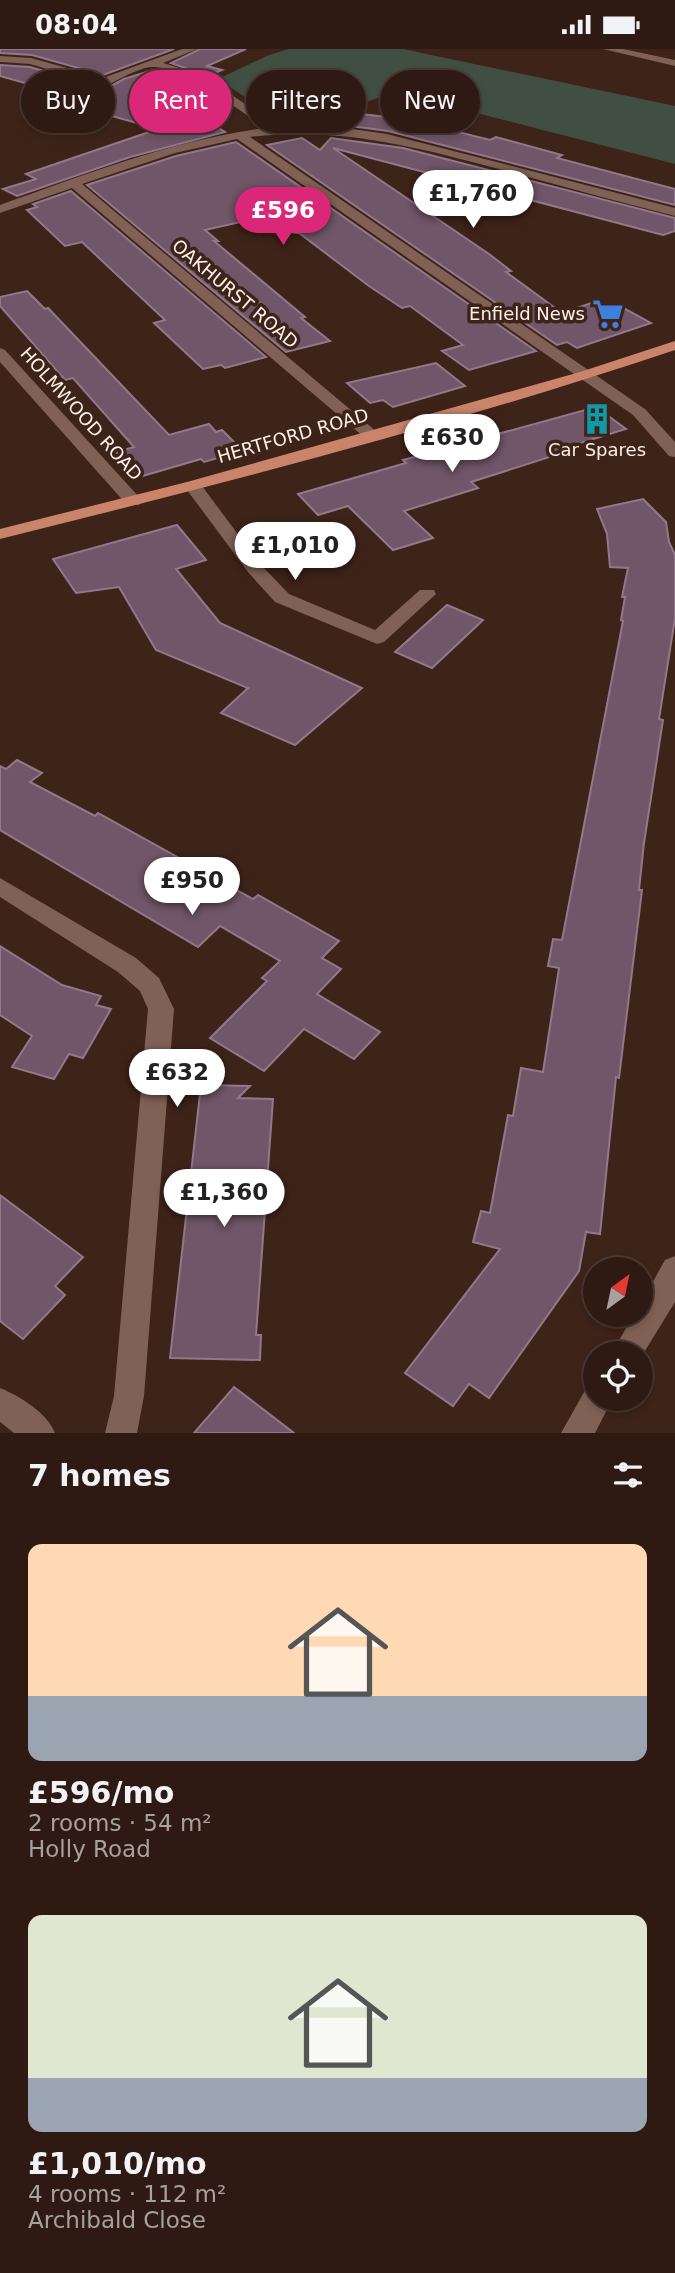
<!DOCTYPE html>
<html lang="en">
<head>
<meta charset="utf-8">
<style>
	:root { --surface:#2e1a13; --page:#3a2721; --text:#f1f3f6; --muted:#a7a1a0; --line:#493833; --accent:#db2777 }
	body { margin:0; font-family:"DejaVu Sans",sans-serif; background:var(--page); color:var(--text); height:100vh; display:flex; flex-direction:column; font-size:26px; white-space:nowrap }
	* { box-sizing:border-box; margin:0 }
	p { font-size:23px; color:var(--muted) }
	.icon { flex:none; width:38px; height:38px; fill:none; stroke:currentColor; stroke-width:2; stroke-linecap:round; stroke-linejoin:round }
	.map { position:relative; height:1384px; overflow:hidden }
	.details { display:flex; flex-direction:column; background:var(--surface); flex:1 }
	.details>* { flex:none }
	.banner { position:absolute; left:21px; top:21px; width:634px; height:63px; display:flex; gap:14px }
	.needle { width:46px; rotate:33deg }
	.tools { position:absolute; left:583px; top:1208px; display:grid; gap:14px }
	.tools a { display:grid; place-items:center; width:70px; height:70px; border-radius:50%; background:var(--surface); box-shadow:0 4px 10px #0003,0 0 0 2px var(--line); font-size:35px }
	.price { position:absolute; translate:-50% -60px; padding:0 16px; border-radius:24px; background:#fff; color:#222; font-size:23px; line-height:46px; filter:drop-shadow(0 2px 4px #0008) }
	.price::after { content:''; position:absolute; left:50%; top:42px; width:21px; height:16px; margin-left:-10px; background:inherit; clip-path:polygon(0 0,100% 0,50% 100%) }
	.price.current { background:var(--accent); color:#fff }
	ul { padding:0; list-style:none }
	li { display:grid; align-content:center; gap:14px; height:371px; padding:0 28px }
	li span { display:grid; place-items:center; height:217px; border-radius:14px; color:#555 }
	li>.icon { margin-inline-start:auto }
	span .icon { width:126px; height:126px; fill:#fffc; stroke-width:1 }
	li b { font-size:30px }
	h2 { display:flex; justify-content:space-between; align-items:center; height:84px; padding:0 28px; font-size:30px }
	.pill { padding:0 24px; border-radius:32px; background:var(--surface); box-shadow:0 4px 10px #0003,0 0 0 2px var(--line); font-size:24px; line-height:63px }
	.pill.current { background:var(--accent); color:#fff }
	.status { display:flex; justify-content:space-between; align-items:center; height:49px; padding:0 35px; background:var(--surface); direction:ltr }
	.status svg { height:19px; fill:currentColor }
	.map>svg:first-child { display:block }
	.green { fill:#414f42 }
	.building { fill:#705668; stroke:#93778b; stroke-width:2 }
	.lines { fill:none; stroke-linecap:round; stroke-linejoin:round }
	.street { fill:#806155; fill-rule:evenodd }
	.primary { fill:#cb846c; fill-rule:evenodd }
	.labels { text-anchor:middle; stroke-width:7; stroke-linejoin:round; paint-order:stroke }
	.far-street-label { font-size:18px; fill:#fdefe9; stroke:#3e2319 }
	.far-poi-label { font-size:18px; fill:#fdefe9; stroke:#3e2319; text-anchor:end }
</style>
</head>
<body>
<div class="status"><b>08:04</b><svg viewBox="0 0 49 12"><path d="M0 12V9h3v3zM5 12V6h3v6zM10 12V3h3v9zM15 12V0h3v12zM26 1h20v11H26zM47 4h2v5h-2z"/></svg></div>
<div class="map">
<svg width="675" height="1384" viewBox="0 0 675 1384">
	<rect width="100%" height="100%" fill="#3e2319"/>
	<!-- green -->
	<path class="green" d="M 289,0 L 403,0 L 675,57 L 675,115 L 395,43 L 312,72 L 282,73 L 218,30 L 269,6 Z"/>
	<!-- building -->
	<g class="building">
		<path d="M 0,0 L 174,0 L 103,26 L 32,6 L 0,4 Z"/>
		<path d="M 200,0 L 246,0 L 207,17 L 222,21 L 208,27 L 171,14 Z"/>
		<path d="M 0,16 L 30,18 L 88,35 L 67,46 L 0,27 Z"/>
		<path d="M 153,21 L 165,22 L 193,34 L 165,47 L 225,83 L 130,108 L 17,147 L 3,140 L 36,130 L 26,125 L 158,80 L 80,58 L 92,53 L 85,51 L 124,30 Z"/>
		<path d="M 354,64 L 410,71 L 490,91 L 496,88 L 562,106 L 557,109 L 675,140 L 675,156 L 388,82 L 343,76 Z"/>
		<path d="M 302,89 L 320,101 L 331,89 L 403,99 L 675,169 L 675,182 L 663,186 L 333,99 L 489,205 L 511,222 L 506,223 L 562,264 L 597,252 L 611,260 L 620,257 L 651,274 L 577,299 L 567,293 L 557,296 L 267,96 Z"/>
		<path d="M 236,93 L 536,302 L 469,321 L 442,302 L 463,296 L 410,257 L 402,259 L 369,237 L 299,184 L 295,184 L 271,166 L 205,181 L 218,192 L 214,192 L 305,268 L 301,269 L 330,292 L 286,303 L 87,136 L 176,107 Z"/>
		<path d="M 71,142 L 266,308 L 225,319 L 221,316 L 203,320 L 154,274 L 165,271 L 82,193 L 65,197 L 27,161 L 37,158 L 33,155 Z"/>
		<path d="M 27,242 L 45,260 L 48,259 L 169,386 L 209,375 L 216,383 L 222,381 L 243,402 L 204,413 L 201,410 L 139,428 L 116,403 L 134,398 L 73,329 L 65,331 L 0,257 L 0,248 Z"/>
		<path d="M 436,314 L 465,337 L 393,358 L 383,351 L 370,354 L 347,334 Z"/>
		<path d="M 596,358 L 626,380 L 574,396 L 578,399 L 471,433 L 478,439 L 404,462 L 433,489 L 393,501 L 348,457 L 318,466 L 298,445 L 406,414 L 403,411 Z"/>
		<path d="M 643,450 L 666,473 L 669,493 L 675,506 L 675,569 L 659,670 L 663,671 L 644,794 L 639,841 L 642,841 L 619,1029 L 616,1028 L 600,1185 L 586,1183 L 579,1222 L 489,1349 L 469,1335 L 453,1357 L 405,1324 L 500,1200 L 473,1193 L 481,1162 L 490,1164 L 508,1066 L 513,1067 L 521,1019 L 543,1023 L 559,919 L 548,917 L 553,890 L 562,891 L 623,572 L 621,571 L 625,548 L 622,548 L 628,519 L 610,518 L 607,485 L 597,460 Z"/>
		<path d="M 177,476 L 206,511 L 176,520 L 220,574 L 362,639 L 295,696 L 221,664 L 248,639 L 156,601 L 119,538 L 76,544 L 53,510 Z"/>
		<path d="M 447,556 L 483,571 L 432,619 L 395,603 Z"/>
		<path d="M 17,711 L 42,724 L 30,733 L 95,767 L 98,764 L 253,850 L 258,846 L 339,892 L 322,909 L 341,920 L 317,945 L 380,983 L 354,1010 L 304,980 L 264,1022 L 210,989 L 267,932 L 262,929 L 280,912 L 220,877 L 198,898 L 0,781 L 0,717 L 6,720 Z"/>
		<path d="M 0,897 L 62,936 L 101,947 L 96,956 L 111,960 L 83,1009 L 69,1005 L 54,1030 L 12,1018 L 32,987 L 0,966 Z"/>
		<path d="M 201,1036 L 250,1037 L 238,1049 L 273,1050 L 256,1286 L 261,1286 L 260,1311 L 170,1309 Z"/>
		<path d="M 0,1146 L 83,1208 L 55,1237 L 65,1246 L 23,1290 L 0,1272 Z"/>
		<path d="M 234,1338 L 294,1384 L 194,1384 Z"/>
	</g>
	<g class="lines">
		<!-- street -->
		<g class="street">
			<path d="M 182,0 L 197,0 L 163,14 L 200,25 L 278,77 L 332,77 L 387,85 L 675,159 L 675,167 C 615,152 555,135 495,119 C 413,97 335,77 250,88 L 645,360 L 675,393 L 675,408 L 669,407 L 633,366 L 237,90 L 175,104 L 82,135 L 377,383 L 379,386 L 377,389 L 365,389 L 72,139 L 0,164 L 0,156 C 87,125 173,91 265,79 C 239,61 183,17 153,18 C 132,18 91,49 70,55 L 64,52 L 66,50 L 95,34 L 30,15 L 0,13 L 0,7 L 31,9 L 103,29 Z"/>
			<path d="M 603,0 L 623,0 L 675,11 L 675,17 Z"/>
			<path d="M 0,299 L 5,301 L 139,448 L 142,452 L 139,456 L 127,456 L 0,313 Z"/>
			<path d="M 193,432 L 199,433 L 260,515 L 289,545 L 375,581 L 420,541 L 434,541 L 436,545 L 384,593 L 377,595 L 275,553 L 248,523 L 184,437 Z"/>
			<path d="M 0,829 L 136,909 L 159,929 L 174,960 L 144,1347 L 137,1384 L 105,1384 L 114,1347 L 148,960 L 140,942 L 118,923 L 0,848 Z"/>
			<path d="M 675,1207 L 675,1253 L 640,1310 L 640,1304 L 612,1304 L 634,1265 L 640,1265 L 640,1256 L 665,1211 Z"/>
			<path d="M 595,1335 L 595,1349 L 613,1349 L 595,1384 L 561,1384 L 587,1338 Z"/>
			<path d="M 0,1339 C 20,1347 47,1364 55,1384 L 14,1384 L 0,1373 Z"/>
		</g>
		<!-- primary -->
		<path class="primary" d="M 675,292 L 675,301 C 454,375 226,434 0,490 L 0,480 L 187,433 L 580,323 Z"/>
	</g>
	<!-- icons -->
	<defs>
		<symbol id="supermarket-bare" viewBox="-9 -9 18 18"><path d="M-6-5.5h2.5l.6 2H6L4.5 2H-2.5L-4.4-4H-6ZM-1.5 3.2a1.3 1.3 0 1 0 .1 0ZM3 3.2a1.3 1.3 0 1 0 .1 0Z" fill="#3f7fe0" stroke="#3e2319" stroke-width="2.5" paint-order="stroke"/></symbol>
		<symbol id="building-bare" viewBox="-9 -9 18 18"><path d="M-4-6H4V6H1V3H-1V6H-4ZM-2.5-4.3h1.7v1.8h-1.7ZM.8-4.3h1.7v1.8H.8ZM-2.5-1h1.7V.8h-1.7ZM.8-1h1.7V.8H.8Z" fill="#0f9aa8" stroke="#3e2319" stroke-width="2.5" paint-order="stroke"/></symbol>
	</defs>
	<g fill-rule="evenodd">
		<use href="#supermarket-bare" x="586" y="243" width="44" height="44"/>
		<use href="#building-bare" x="575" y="348" width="44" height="44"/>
	</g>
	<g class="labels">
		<!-- far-street labels -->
		<g class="far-street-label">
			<text transform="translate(235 245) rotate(40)" y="6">OAKHURST ROAD</text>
			<text transform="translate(81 365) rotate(48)" y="6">HOLMWOOD ROAD</text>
			<text transform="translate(293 387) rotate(-16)" y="6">HERTFORD ROAD</text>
		</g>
		<!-- far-poi labels -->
		<g class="far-poi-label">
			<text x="585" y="271">Enfield News</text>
			<text x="597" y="407" text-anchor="middle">Car Spares</text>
		</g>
	</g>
</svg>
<div class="tools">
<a><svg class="needle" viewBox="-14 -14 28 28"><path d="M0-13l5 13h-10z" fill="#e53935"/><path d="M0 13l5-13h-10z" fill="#a7a1a0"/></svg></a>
<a><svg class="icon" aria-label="locate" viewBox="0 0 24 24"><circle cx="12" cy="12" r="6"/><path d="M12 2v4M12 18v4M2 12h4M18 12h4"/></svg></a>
</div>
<b class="price" style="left:473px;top:181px">£1,760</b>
<b class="price current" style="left:283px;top:198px">£596</b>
<b class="price" style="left:452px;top:425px">£630</b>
<b class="price" style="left:295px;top:533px">£1,010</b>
<b class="price" style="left:192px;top:868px">£950</b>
<b class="price" style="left:177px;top:1060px">£632</b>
<b class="price" style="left:224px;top:1180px">£1,360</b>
<div class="banner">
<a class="pill">Buy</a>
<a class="pill current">Rent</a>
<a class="pill">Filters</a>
<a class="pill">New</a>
</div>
</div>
<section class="details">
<h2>7 homes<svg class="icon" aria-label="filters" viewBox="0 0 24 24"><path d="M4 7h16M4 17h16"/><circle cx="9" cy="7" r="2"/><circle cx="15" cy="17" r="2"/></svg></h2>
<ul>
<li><span style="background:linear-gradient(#ffd9b3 70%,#9aa5b1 0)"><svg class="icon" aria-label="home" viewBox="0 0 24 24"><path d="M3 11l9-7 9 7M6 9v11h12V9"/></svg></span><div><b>£596/mo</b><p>2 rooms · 54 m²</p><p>Holly Road</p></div></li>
<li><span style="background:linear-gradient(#dfe7d0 75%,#9aa5b1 0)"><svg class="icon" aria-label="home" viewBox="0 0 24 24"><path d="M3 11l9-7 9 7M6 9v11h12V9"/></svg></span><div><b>£1,010/mo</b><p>4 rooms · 112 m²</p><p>Archibald Close</p></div></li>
</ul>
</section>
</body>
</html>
